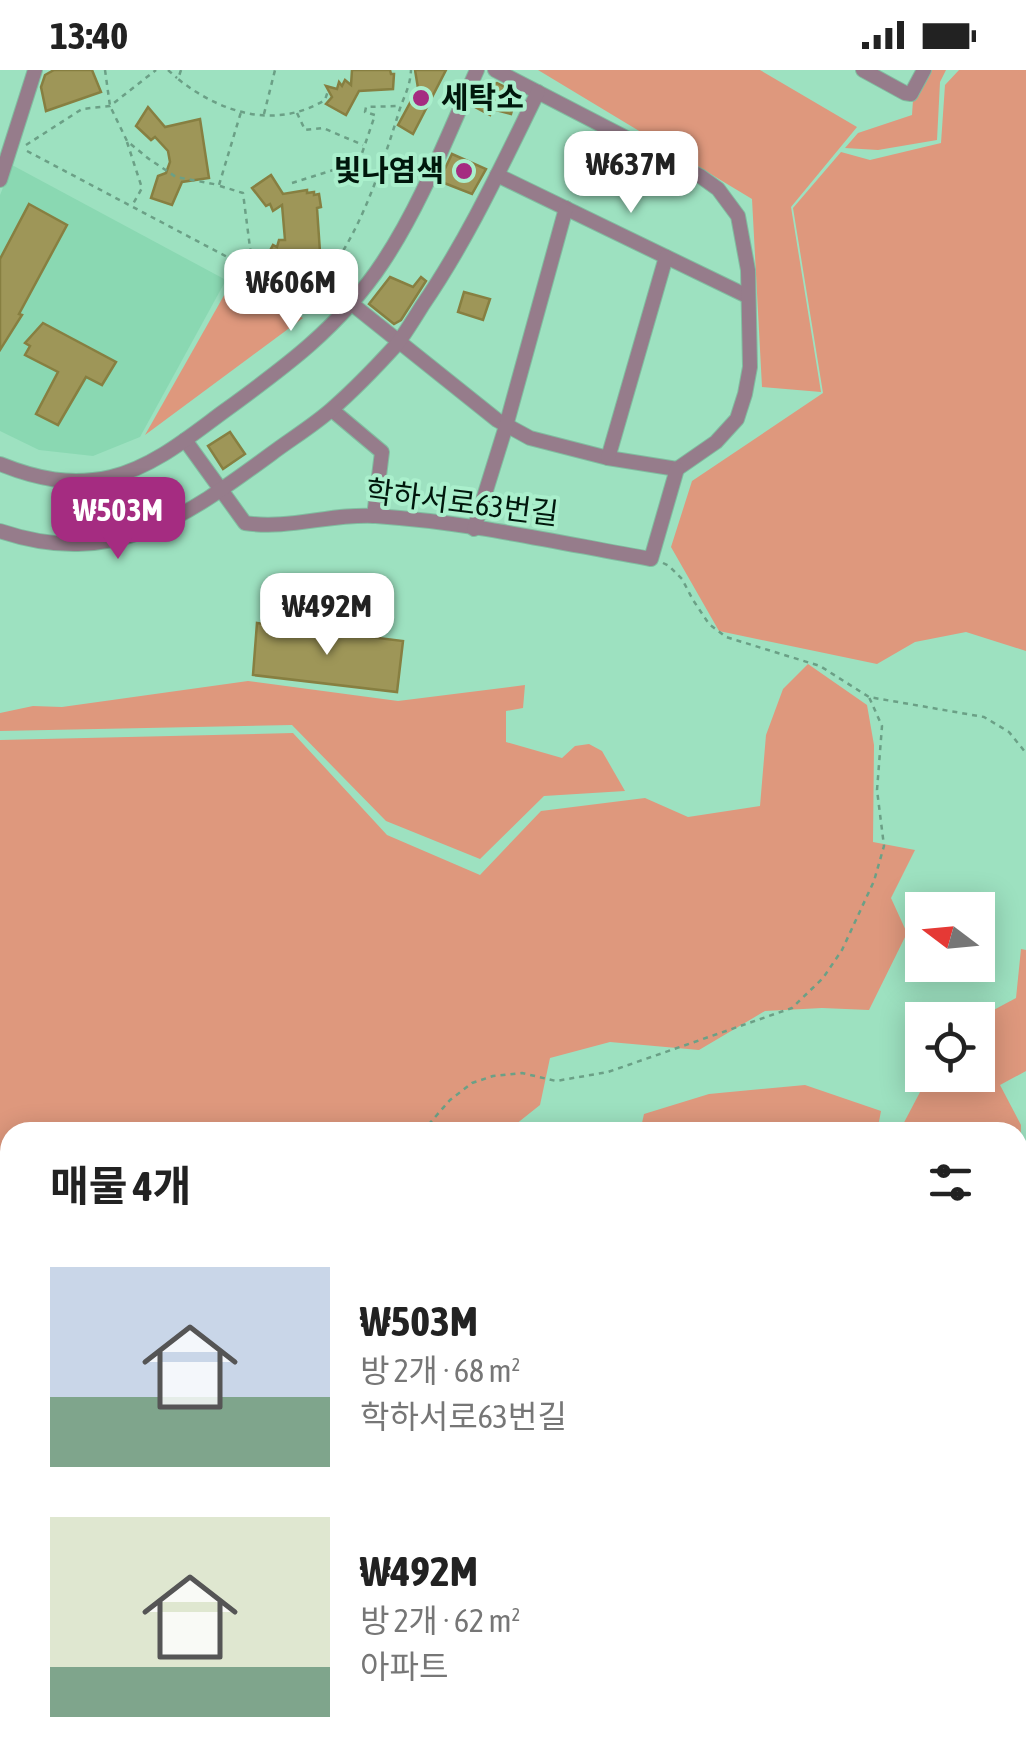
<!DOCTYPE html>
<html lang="ko">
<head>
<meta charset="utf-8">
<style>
	:root { --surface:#fff; --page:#f6f6f6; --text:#222; --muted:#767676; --accent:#a52c81 }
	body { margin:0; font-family:"Asap Condensed","Noto Sans KR",sans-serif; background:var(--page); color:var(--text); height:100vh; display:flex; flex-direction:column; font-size:38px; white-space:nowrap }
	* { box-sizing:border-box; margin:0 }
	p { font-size:32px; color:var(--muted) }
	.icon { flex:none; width:55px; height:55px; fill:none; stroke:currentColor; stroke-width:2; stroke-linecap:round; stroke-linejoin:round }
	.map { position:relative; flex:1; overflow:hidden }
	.panel { position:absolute; left:0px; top:1052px; width:1028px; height:642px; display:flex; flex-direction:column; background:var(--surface); border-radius:30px 30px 0 0; box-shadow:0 5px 25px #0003 }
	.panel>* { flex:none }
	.needle { width:65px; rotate:286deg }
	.fabs { position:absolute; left:905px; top:822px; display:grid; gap:20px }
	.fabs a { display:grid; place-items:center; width:90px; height:90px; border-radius:0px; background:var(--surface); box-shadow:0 5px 25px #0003; font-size:50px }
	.price { position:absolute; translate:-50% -85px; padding:0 22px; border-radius:20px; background:#fff; color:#222; font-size:32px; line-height:65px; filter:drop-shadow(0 2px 5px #0008) }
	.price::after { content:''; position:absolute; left:50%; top:60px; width:30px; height:22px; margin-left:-15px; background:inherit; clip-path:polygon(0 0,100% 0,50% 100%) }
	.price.selected { background:var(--accent); color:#fff }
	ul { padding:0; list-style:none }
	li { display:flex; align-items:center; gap:30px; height:250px; padding:0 50px }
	li span { display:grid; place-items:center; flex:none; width:280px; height:200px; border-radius:0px; color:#555 }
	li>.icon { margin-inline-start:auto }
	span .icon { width:120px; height:120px; fill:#fffc; stroke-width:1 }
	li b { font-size:42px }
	h2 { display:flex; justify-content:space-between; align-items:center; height:120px; padding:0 50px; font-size:42px }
	.status { display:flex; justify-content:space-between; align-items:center; height:70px; padding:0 50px; background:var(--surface); direction:ltr }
	.status svg { height:28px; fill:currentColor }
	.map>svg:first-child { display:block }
	.built { fill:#8ad8b2 }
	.green { fill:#de987d }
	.building { fill:#9e9658; stroke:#877f41; stroke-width:2.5 }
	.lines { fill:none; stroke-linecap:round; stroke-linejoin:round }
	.minor-casing { stroke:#81bda0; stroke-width:16 }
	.path { stroke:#6ba086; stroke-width:2.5; stroke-dasharray:5 5; stroke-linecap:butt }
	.minor { stroke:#967c8b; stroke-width:14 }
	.poi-dot { fill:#a52c81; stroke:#aaefcc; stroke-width:4 }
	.labels { text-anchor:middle; stroke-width:8; stroke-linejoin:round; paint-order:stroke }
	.poi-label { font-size:30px; font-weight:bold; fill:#00170c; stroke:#aaefcc; text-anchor:start }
	.street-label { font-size:30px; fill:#00170c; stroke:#aaefcc }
</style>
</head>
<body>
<div class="status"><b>13:40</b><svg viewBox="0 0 49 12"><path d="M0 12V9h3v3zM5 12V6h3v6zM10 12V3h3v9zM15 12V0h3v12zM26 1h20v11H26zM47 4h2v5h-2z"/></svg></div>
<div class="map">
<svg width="1026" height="1693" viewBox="0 0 1026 1693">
	<rect width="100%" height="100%" fill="#9de1c0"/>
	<!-- built -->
	<path class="built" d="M 12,95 L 226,210 L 140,367 L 93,386 L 39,380 L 0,361 L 0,125 Z"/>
	<!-- green -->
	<g class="green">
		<path d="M 538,0 L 760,0 L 857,57 L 791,137 L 821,322 L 762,317 L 752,129 Z"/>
		<path d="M 930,0 L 946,0 L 940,12 L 937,70 L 878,80 L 845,78 L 858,63 L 912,45 L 913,30 Z"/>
		<path d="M 959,0 L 1026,0 L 1026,581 L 966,562 L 915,572 L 877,594 L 719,561 L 671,477 L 692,411 L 823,323 L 793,138 L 841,82 L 870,90 L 941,73 L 945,15 Z"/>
		<path d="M 231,213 L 303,248 L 145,365 Z"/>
		<path d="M 808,594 L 867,635 L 874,675 L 873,772 L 915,780 L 891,828 L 907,863 L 869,940 L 822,938 L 765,941 L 699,980 L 610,972 L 550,988 L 540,1035 L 506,1062 L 10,1062 L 10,1685 L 1018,1685 L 1018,1062 L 899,1062 L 929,1005 L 978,1005 L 978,950 L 975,950 L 1016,928 L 1021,879 L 1026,880 L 1026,1001 L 1000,1015 L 1021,1055 L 1020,1085 L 1026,1085 L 1026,1693 L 0,1693 L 0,670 L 293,663 L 387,765 L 480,805 L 541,741 L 645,728 L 688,747 L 760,736 L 766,665 L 783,619 Z"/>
		<path d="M 248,611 L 398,631 L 525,615 L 523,638 L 506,641 L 506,672 L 562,688 L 575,676 L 589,674 L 602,681 L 625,721 L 544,726 L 480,789 L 386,751 L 292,655 L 0,661 L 0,643 L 33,636 L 62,637 Z"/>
		<path d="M 805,1015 L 881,1041 L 877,1062 L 640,1062 L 644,1044 L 709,1024 Z"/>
	</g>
	<!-- building -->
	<g class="building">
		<path d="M 54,0 L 92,0 L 101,22 L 46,41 L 41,17 L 45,5 Z"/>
		<path d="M 352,0 L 390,0 L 391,4 L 394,4 L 393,19 L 359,21 L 346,45 L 326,34 L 332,27 L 326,16 L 337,19 L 339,12 L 342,16 L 345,10 L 351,15 Z"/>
		<path d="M 415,0 L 446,0 L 413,64 L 398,55 L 418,18 Z"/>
		<path d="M 497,13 L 517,23 L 511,44 L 492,39 L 490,45 L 473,36 L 480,19 Z"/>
		<path d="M 148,37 L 165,57 L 200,49 L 209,108 L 182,112 L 172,135 L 151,128 L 158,106 L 166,103 L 170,92 L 168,81 L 155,67 L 151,70 L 136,56 Z"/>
		<path d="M 452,84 L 486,99 L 472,124 L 439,111 Z"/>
		<path d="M 271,105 L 283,124 L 307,120 L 307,123 L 314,122 L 314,125 L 319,124 L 321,137 L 317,138 L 320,182 L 293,185 L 285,206 L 263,194 L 273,175 L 277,177 L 279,170 L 285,170 L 282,135 L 273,141 L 270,134 L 266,136 L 252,118 Z"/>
		<path d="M 29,134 L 67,155 L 19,244 L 22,245 L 0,280 L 0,189 Z"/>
		<path d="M 390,207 L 413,217 L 421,207 L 426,211 L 401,250 L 394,254 L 369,234 Z"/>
		<path d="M 464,222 L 490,229 L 483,250 L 458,242 Z"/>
		<path d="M 43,253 L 116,292 L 102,315 L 86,307 L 58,355 L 36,344 L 58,302 L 25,285 L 30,276 L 25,273 Z"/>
		<path d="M 230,362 L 245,384 L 223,399 L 208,376 Z"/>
		<path d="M 257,553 L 403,571 L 397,622 L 253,605 Z"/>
	</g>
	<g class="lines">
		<defs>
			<g id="minor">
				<path d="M 863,0 L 905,23 L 911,24 L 924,0"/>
				<path d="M 497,105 L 747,226"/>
				<path d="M 0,110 L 35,0"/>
				<path d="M 352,234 L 497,350 L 530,368 L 608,388 L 677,399 L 716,372 L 737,349 L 745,324 L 750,297 L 748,200 L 738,146 L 718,119 L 700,106 L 495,0"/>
				<path d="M 332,340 L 382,382 L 374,446"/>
				<path d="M 185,370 L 245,453 C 289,460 332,443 376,446 C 468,452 560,473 651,489 L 677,399"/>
				<path d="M 608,388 L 666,187"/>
				<path d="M 0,394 C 37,409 71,416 111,407 C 153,397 189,367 223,342 C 285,297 340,257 383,192 C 422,133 448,64 477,0"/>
				<path d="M 474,459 L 506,356 L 566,138"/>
				<path d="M 0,461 C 113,499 184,448 271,384 C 291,369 314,355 332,339 C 355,319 377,296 397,274 C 406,262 414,249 422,236 C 468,169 502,95 538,22"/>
			</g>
		</defs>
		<!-- minor casing -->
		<use href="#minor" class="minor-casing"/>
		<!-- path -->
		<g class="path">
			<path d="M 105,0 L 110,36 L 127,71 L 149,89 L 176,107 L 219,115 L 241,42"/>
			<path d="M 168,0 L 177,8"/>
			<path d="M 181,0 L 178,9 C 221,43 275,60 325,30 L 328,21"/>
			<path d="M 297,43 L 305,60 L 323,58 L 363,75"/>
			<path d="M 264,44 L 275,0"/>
			<path d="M 127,72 L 142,118 L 133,134"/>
			<path d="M 26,75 L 82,39 L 110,36 L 156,0"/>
			<path d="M 27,81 L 318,235"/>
			<path d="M 292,113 L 359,92 L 375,45 L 365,42 L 366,37 L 399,36"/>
			<path d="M 220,116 L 243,123 L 253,201"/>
			<path d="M 307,228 C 355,180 378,108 398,45 C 403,27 410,19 411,0"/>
			<path d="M 663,493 L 669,496 L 682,509 L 693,530 L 709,554 L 726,567 L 820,596 L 869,627 L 984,647 L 1009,662 L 1026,683"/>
			<path d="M 422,1062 L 450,1030 L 472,1013 L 493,1006 L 522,1003 L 556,1011 L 608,1002 L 792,938 L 823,908 L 842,880 L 874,811 L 884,776 L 877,720 L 882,656 L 869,627"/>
			<path d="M 0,1242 L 10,1249"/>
			<path d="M 421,1685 L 425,1693"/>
		</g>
		<!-- minor -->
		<use href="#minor" class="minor"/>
	</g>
	<!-- markers -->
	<g class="poi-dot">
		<circle cx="421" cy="28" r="10"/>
		<circle cx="464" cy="101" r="10"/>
	</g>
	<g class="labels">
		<!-- poi labels -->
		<g class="poi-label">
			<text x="441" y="38">세탁소</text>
			<text x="444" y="111" text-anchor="end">빛나염색</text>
		</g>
		<!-- street labels -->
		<g class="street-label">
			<text transform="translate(462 433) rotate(7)" y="10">학하서로63번길</text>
		</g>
	</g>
</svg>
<div class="fabs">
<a><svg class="needle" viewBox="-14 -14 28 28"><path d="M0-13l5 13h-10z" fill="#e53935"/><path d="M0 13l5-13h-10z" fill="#767676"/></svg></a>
<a><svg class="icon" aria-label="locate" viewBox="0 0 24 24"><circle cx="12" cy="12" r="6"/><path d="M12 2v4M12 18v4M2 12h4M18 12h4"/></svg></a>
</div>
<b class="price" style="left:631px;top:146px">₩637M</b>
<b class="price" style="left:291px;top:264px">₩606M</b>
<b class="price selected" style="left:118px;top:492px">₩503M</b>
<b class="price" style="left:327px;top:588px">₩492M</b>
<section class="panel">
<h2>매물 4개<svg class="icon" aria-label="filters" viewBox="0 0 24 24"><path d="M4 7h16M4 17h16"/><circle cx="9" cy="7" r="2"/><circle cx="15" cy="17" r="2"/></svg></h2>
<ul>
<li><span style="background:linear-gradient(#c9d6e8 65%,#7fa58c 0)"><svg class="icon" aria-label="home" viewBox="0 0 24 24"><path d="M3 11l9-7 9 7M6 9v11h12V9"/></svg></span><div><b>₩503M</b><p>방 2개 · 68 m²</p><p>학하서로63번길</p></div></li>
<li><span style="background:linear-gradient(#dfe7d0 75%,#7fa58c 0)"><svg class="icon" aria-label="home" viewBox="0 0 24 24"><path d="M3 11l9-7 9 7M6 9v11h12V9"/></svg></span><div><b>₩492M</b><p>방 2개 · 62 m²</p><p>아파트</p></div></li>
</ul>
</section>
</div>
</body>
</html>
